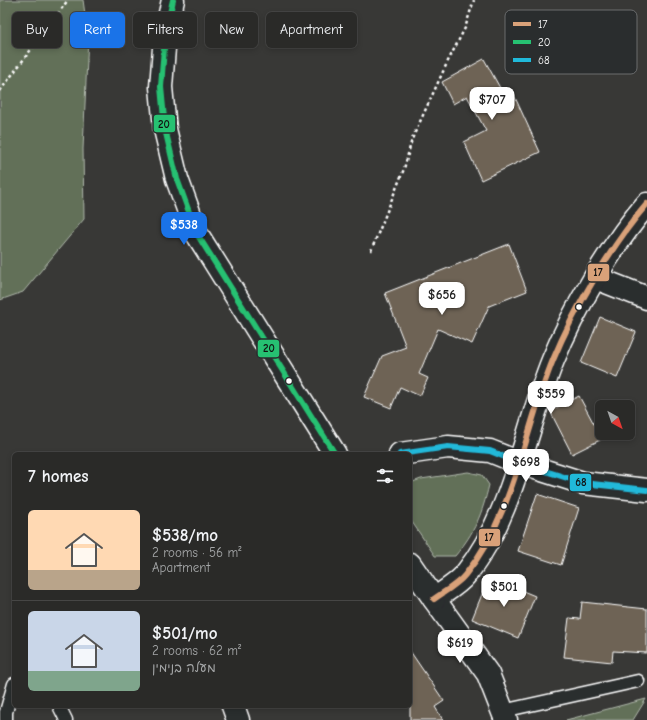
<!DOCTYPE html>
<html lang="en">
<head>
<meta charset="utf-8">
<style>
	:root { --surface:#2a2a28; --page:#363634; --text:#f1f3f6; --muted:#a5a7a8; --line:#464645; --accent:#1a73e8 }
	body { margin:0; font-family:"Comic Neue","Playpen Sans Hebrew",sans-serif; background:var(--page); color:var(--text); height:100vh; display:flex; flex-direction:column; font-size:15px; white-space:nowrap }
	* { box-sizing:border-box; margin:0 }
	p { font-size:13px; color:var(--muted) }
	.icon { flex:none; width:22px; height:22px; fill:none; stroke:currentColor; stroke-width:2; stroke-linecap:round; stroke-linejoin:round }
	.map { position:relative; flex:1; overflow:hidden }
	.side { position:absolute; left:12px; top:452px; width:400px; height:256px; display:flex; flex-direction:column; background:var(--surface); border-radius:6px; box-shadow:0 2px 6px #0003,0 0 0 1px var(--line) }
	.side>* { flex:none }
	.top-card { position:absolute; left:12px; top:12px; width:400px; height:36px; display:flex; gap:8px }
	.needle { width:26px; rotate:140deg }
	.buttons { position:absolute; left:595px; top:400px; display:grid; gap:8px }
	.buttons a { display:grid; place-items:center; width:40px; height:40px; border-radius:6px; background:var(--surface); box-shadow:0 2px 6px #0003,0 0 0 1px var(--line); font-size:20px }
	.price { position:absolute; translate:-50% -34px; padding:0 9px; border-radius:8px; background:#fff; color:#222; font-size:13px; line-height:26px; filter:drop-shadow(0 1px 2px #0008) }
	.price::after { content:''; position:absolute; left:50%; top:24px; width:12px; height:9px; margin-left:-6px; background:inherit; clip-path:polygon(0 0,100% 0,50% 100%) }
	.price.on { background:var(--accent); color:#fff }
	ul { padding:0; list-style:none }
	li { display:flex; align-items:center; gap:12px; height:100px; padding:0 16px }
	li+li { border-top:1px solid var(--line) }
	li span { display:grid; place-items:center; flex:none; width:112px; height:80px; border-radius:6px; color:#555 }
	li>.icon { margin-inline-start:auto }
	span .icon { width:48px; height:48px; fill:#fffc; stroke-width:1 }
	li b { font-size:17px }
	h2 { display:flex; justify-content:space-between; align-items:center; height:48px; padding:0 16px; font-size:17px }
	.pill { padding:0 14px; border-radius:6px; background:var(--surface); box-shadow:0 2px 6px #0003,0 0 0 1px var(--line); font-size:14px; line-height:36px }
	.pill.on { background:var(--accent); color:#fff }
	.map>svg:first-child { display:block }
	.green { fill:#627058; stroke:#b0b8ac }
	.building { fill:#6e6354; stroke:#fff }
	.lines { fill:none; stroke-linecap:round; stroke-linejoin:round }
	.service-casing { stroke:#fff; stroke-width:15 }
	.minor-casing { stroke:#fff; stroke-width:25 }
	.tertiary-casing { stroke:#fff; stroke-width:25 }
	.path { stroke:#fff; stroke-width:2.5; stroke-dasharray:3 3; stroke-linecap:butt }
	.service { stroke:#2a2d2e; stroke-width:12 }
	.minor { stroke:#2a2d2e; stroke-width:22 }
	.tertiary { stroke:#2a2d2e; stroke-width:22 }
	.bus-1-casing { stroke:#2a2d2e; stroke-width:9 }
	.bus-2-casing { stroke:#2a2d2e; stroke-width:9 }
	.bus-3-casing { stroke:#2a2d2e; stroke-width:9 }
	.bus-1 { stroke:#d9a179; stroke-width:6 }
	.bus-2 { stroke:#26c172; stroke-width:6 }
	.bus-3 { stroke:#20b9da; stroke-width:6 }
	.bus-dot { fill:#fff; stroke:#2a2d2e; stroke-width:1.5 }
	.key { fill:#2a2d2e; stroke:#6a6c6d; stroke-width:1 }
	.key-label { font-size:11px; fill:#fff }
	.line-badge { stroke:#2a2d2e; stroke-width:1.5 }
	.pale-badge-label { font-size:11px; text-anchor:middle; font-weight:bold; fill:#111 }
</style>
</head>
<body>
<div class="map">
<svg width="647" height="720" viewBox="0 0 647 720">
	<rect width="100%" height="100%" fill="#383836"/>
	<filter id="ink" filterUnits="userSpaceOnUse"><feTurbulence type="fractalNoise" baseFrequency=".025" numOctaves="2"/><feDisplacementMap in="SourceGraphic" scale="8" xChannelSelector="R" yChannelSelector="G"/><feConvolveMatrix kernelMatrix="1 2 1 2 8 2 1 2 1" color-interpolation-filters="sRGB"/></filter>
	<g filter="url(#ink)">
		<!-- green -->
		<g class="green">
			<path d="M 0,0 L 83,0 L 88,36 L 83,149 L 84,219 L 23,292 L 0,300 Z"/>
			<path d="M 468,472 L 482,475 L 489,485 C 482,514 475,532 455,556 L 435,556 L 410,519 L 410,483 L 421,479 Z"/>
			<path d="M 646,699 L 633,720 L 566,720 Z"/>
		</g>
		<!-- building -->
		<g class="building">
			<path d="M 484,59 L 505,97 L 513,93 L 540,152 L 481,180 L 464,142 L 486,131 L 467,96 L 453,104 L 442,82 Z"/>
			<path d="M 509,244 L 527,291 L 489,306 L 472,344 L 438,329 L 419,374 L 428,378 L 420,396 L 400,387 L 391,408 L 364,397 L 382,356 L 406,347 L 385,293 Z"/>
			<path d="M 600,317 L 636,332 L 617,378 L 581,363 Z"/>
			<path d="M 579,396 L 602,439 L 572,454 L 550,411 Z"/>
			<path d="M 537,494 L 579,508 L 561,565 L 518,551 Z"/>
			<path d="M 489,577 L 535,596 L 518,638 L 472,619 Z"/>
			<path d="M 582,602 L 647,609 L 647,653 L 613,651 L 612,662 L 564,657 L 569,618 L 580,619 Z"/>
			<path d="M 410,651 L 444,701 L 435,707 L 443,720 L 410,720 Z"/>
		</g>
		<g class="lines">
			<defs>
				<g id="service">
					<path d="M 59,706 L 66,720"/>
					<path d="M 503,711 L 638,681"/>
					<path d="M 6,720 L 6,712 L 14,684"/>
				</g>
				<g id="minor">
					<path d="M 596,278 L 647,298"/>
					<path d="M 400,454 L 448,447 L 490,451 L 520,463 L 583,483 L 647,490"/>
					<path d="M 233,706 L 238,720"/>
					<path d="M 506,720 L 488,674 L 434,599 C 444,592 458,584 465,575 C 515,513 524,431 553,360 C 573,311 612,244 647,204"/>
				</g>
				<g id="tertiary">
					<path d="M 173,0 L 165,35 L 161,87 L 165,129 L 177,179 L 197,234 L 335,454"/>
					<path d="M 410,564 L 434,599"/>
				</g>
			</defs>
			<!-- service casing -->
			<use href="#service" class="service-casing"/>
			<!-- minor casing -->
			<use href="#minor" class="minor-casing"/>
			<!-- tertiary casing -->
			<use href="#tertiary" class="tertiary-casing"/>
			<!-- path -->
			<g class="path">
				<path d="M 0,91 L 68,0"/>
				<path d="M 371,251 L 404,169 L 412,139 L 447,63 L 465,28 L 474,0"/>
			</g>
			<!-- service -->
			<use href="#service" class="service"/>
			<!-- minor -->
			<use href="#minor" class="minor"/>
			<!-- tertiary -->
			<use href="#tertiary" class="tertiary"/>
			<defs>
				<path id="bus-1" d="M 434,599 C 444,592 458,584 465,575 C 515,513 524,431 553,360 C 573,311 612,244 647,204"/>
				<path id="bus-2" d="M 173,0 L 165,35 L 161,87 L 165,129 L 177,179 L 197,234 L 335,454"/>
				<path id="bus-3" d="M 400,454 L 448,447 L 490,451 L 520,463 L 583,483 L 647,490"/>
			</defs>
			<!-- bus-1 casing -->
			<use href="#bus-1" class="bus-1-casing"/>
			<!-- bus-2 casing -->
			<use href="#bus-2" class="bus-2-casing"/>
			<!-- bus-3 casing -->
			<use href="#bus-3" class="bus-3-casing"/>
			<!-- bus-1 -->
			<use href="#bus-1" class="bus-1"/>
			<!-- bus-2 -->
			<use href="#bus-2" class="bus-2"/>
			<!-- bus-3 -->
			<use href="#bus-3" class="bus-3"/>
		</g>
	</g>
	<!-- markers -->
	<g class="bus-dot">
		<circle cx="579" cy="307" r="3.5"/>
		<circle cx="289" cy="381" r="3.5"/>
		<circle cx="504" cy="506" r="3.5"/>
	</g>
	<!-- legend -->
	<rect x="505" y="10" width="132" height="64" rx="6" class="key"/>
	<rect x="513" y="22" width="18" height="4" fill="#d9a179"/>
	<rect x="513" y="40" width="18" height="4" fill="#26c172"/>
	<rect x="513" y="58" width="18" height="4" fill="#20b9da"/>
	<g class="key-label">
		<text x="538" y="28">17</text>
		<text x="538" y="46">20</text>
		<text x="538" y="64">68</text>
	</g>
	<g class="line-badge">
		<rect x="153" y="114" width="23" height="19" rx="4" fill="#26c172"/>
		<rect x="587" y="263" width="23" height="19" rx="4" fill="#d9a179"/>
		<rect x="257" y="339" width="23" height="19" rx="4" fill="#26c172"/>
		<rect x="569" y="473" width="23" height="19" rx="4" fill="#20b9da"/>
		<rect x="478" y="528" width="23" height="19" rx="4" fill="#d9a179"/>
	</g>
	<g class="pale-badge-label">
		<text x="164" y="128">20</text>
		<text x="598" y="276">17</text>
		<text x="269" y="352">20</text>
		<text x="581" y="486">68</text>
		<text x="489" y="541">17</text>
	</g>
</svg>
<div class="buttons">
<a><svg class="needle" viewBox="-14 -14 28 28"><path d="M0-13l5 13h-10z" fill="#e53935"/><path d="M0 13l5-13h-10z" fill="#a5a7a8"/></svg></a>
</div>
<b class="price" style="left:492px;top:121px">$707</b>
<b class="price on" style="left:184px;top:246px">$538</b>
<b class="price" style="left:442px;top:316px">$656</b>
<b class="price" style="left:551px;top:415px">$559</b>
<b class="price" style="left:526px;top:483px">$698</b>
<b class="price" style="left:504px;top:608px">$501</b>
<b class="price" style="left:460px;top:664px">$619</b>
<div class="top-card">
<a class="pill">Buy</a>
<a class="pill on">Rent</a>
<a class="pill">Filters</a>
<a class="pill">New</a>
<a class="pill">Apartment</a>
</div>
<section class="side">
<h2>7 homes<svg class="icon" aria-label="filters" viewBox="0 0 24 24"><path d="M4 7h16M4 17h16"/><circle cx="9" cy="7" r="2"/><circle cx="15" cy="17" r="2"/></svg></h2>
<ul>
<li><span style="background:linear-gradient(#ffd9b3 75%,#b9a48a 0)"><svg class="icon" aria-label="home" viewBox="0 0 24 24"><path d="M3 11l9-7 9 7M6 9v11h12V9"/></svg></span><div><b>$538/mo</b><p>2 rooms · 56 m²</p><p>Apartment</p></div></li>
<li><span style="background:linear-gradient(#c9d6e8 75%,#7fa58c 0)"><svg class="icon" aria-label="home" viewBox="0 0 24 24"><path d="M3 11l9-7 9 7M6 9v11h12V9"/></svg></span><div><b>$501/mo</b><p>2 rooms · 62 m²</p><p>מעלה בנימין</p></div></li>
</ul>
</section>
</div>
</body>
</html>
